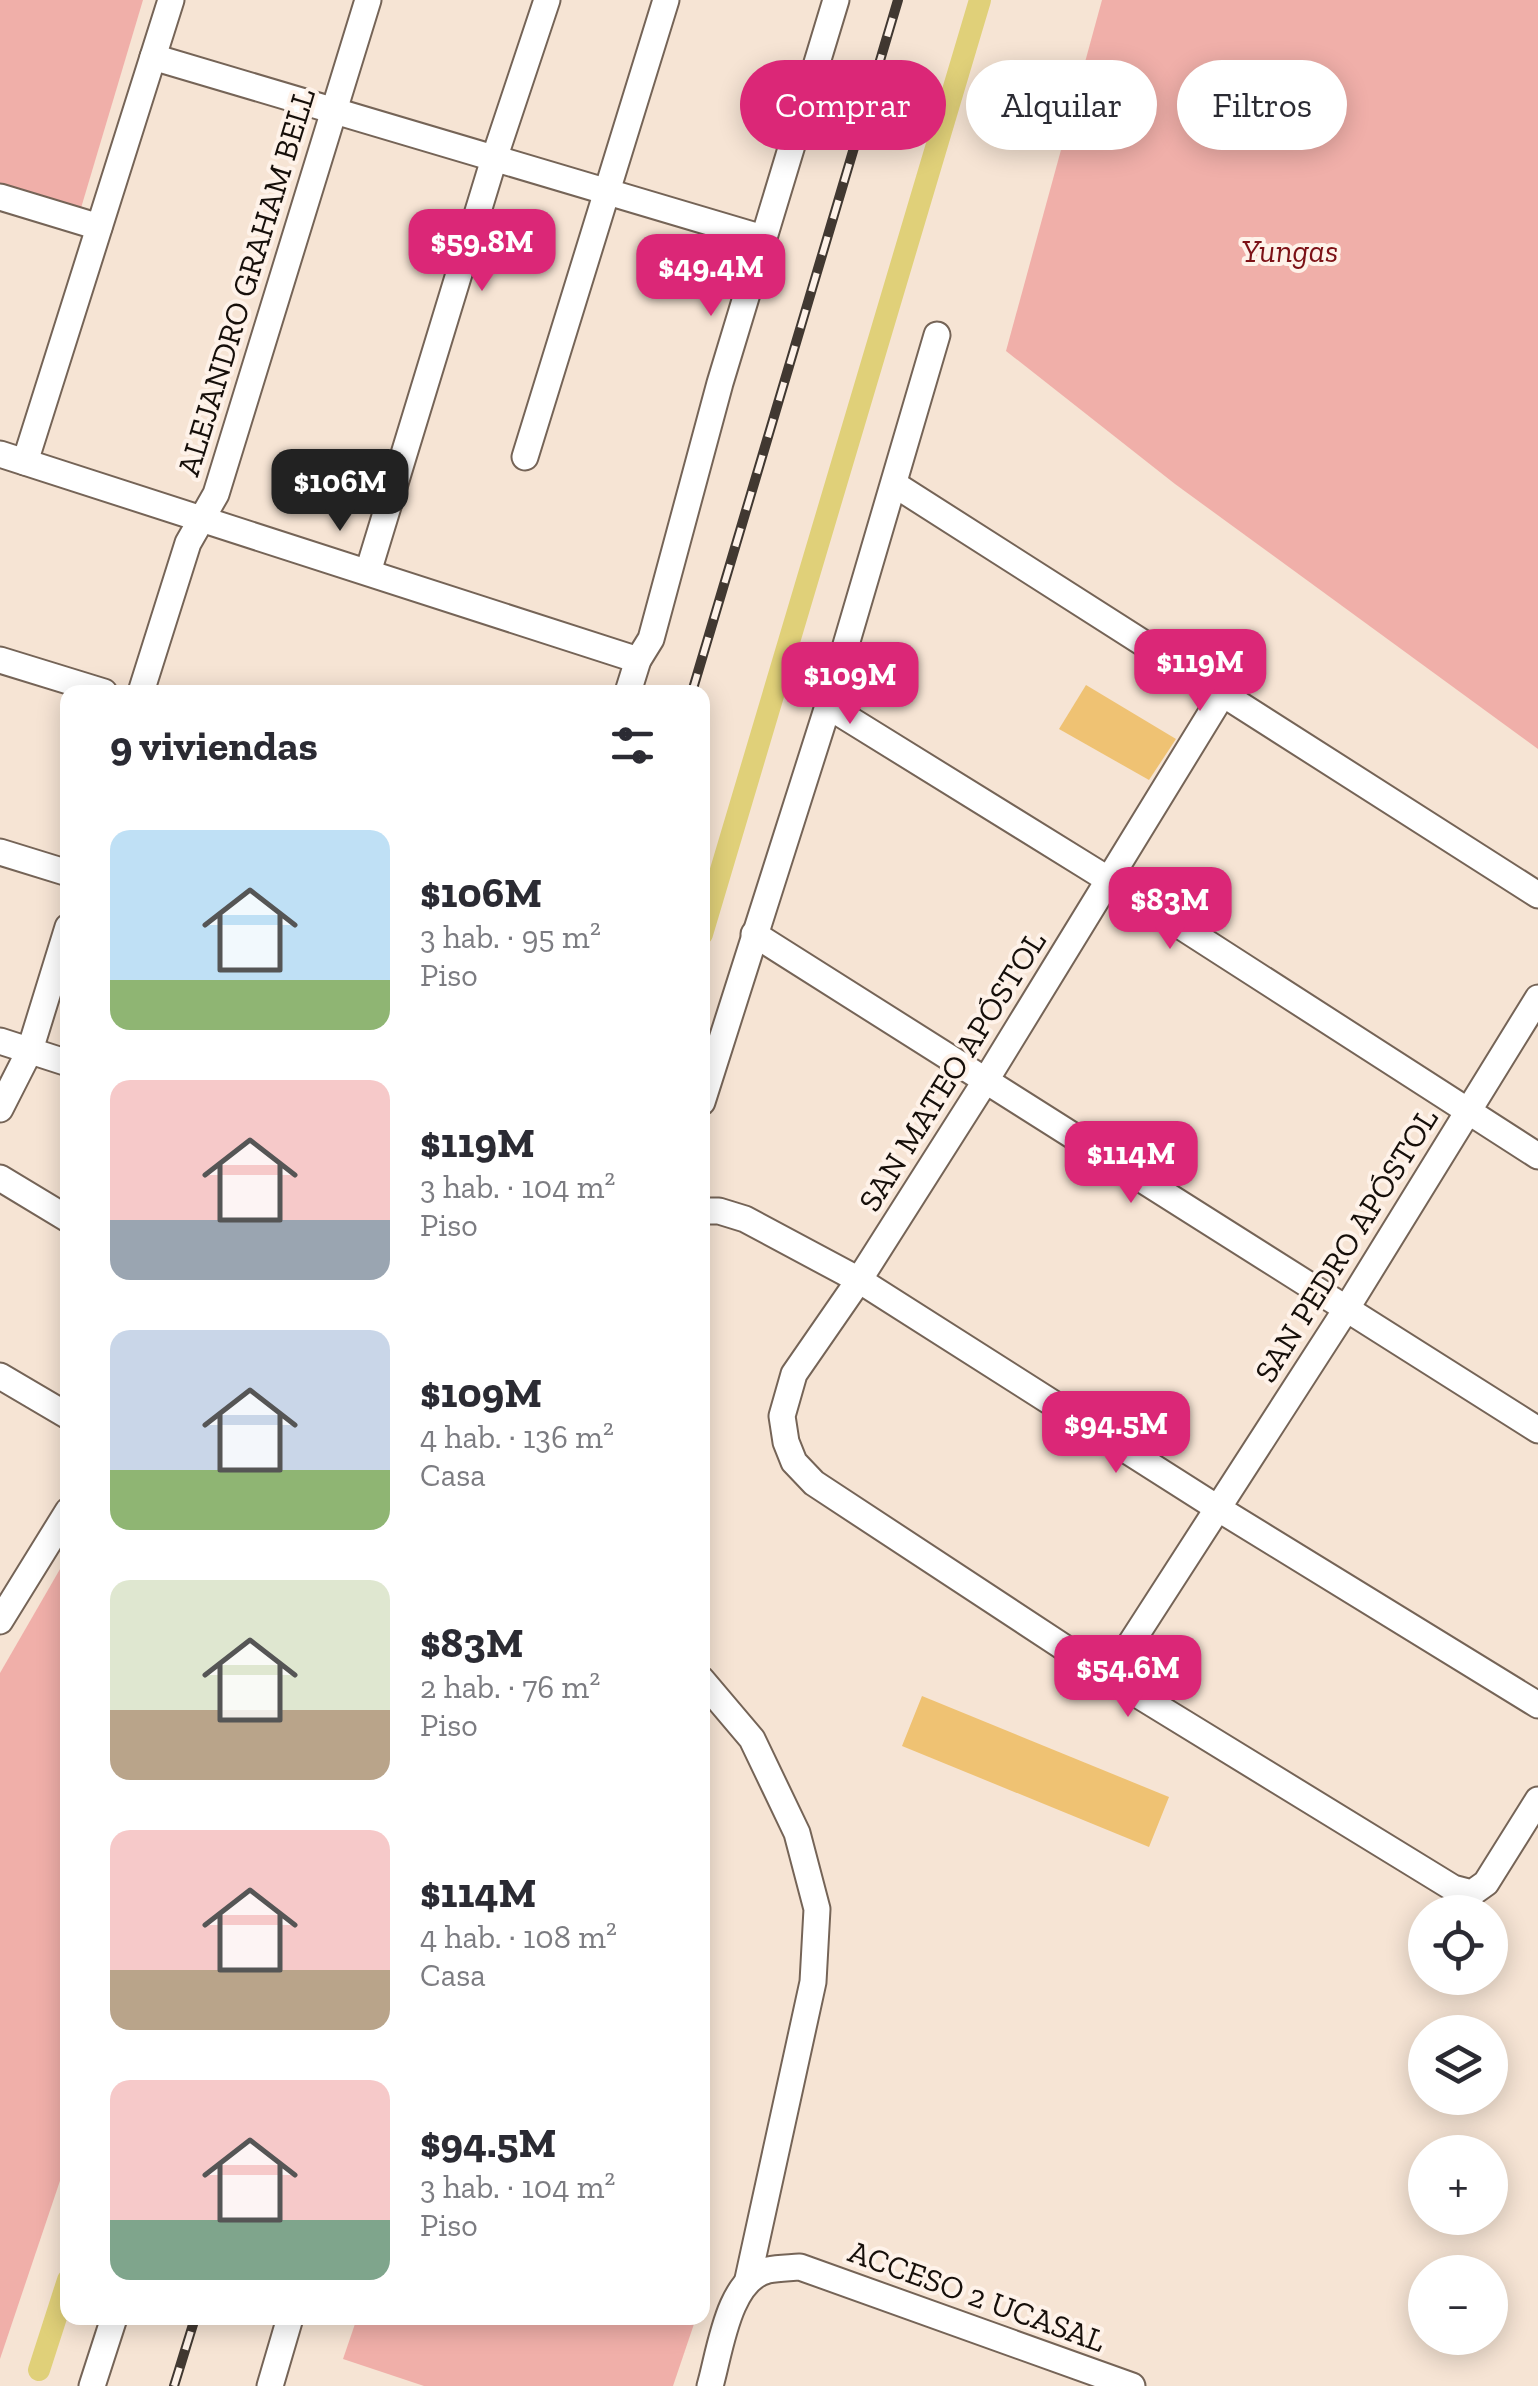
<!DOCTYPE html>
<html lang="es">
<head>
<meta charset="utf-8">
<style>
	:root { --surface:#fff; --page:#f2f2f3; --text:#2b2b33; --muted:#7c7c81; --accent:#db2777 }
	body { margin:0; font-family:"Zilla Slab",serif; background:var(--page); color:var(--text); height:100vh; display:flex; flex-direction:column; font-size:38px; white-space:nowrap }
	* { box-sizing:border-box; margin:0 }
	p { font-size:32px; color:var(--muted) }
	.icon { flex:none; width:55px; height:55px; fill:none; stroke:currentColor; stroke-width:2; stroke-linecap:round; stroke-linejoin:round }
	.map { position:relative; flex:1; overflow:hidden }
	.panel { position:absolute; left:60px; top:685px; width:650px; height:1640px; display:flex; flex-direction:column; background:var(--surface); border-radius:20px; box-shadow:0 5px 25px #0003 }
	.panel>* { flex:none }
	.banner { position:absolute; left:740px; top:60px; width:648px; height:90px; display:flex; gap:20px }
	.controls { position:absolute; left:1408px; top:1895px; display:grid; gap:20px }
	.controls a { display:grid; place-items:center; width:100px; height:100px; border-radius:50%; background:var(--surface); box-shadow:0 5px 25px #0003; font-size:50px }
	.price { position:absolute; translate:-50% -85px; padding:0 22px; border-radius:20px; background:var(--accent); color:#fff; font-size:32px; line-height:65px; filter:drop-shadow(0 2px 5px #0008) }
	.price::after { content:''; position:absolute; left:50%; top:60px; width:30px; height:22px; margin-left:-15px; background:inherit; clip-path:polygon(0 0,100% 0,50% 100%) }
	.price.current { background:#222; color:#fff }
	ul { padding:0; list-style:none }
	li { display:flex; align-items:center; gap:30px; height:250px; padding:0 50px }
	li span { display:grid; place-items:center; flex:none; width:280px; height:200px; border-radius:20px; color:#555 }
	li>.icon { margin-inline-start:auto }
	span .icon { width:120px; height:120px; fill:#fffc; stroke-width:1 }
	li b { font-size:42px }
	h2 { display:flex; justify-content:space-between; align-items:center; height:120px; padding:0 50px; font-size:42px }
	.tag { padding:0 35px; border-radius:45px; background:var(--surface); box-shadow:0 5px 25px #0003; font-size:35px; line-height:90px }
	.tag.current { background:var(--accent); color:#fff }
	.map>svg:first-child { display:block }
	.green { fill:#f0afa9 }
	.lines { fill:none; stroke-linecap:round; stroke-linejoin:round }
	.canal { stroke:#e0d079; stroke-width:22 }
	.building { fill:#efc273 }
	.minor-casing { stroke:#756457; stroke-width:29 }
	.minor { stroke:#fff; stroke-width:25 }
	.rail-casing { stroke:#413831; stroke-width:10 }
	.rail { stroke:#fef2e9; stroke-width:6; stroke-dasharray:19; stroke-linecap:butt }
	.labels { text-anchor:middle; stroke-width:8; stroke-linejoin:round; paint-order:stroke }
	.park-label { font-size:32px; font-style:italic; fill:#7c1116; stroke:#fef2e9 }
	.street-label { font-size:32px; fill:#160f0a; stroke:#fef2e9 }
</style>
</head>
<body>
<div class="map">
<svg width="1538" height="2386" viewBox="0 0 1538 2386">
	<rect width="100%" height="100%" fill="#f6e4d4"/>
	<!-- green -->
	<g class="green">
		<path d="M 0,0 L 143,0 L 81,208 L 0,184 Z"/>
		<path d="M 1102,0 L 1538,0 L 1538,749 L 1175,484 L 1006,351 Z"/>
		<path d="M 67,1557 L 67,2160 L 0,2359 L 0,1673 Z"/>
		<path d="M 357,2318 L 696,2318 L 673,2386 L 424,2386 L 343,2359 Z"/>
	</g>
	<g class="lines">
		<!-- canal -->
		<g class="canal">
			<path d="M 702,934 L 980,0"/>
			<path d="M 39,2370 L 68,2280"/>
		</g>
	</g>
	<!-- building -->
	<g class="building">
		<path d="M 1086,685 L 1176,739 L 1149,780 L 1059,729 Z"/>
		<path d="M 922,1696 L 1169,1797 L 1149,1847 L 902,1746 Z"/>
	</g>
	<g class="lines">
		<defs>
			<g id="minor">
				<path d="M 153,57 L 763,238"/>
				<path d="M 0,197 L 99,227"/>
				<path d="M 0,454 L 638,660"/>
				<path d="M 525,457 L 666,0"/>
				<path d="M 25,462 L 171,0"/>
				<path d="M 894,484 L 1538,895"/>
				<path d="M 368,572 L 494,159 L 547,0"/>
				<path d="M 0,660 L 104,692"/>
				<path d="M 141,692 L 188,543 L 216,494 L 368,0"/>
				<path d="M 628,692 L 638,660 L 651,639 L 720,383 L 836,0"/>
				<path d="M 1222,695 L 986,1080 L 859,1280 L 794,1374 L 782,1416 L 786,1442 L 794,1462 L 814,1483 L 1109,1677 L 1453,1888 L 1472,1893 L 1486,1883 L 1538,1800"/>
				<path d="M 828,706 L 1109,880 L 1538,1156"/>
				<path d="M 0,852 L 68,873"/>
				<path d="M 754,934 L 1538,1430"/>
				<path d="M 0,1041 L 68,1063"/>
				<path d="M 702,1102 L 828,706 L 937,335"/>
				<path d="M 0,1109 L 30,1050 L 68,927"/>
				<path d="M 0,1178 L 68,1219"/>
				<path d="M 702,1211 L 719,1211 L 745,1219 L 859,1280 L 1219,1509 L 1538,1705"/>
				<path d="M 0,1376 L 68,1416"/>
				<path d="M 0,1621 L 68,1511"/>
				<path d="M 1109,1677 L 1345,1311 L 1538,998"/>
				<path d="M 702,1680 L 752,1739 L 797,1833 L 817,1909 L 813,1982 L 748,2279"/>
				<path d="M 92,2386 L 114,2318"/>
				<path d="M 270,2386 L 290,2318"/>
				<path d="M 710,2386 C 720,2352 728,2279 768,2270 C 778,2268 789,2268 800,2267 L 1132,2386"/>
			</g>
		</defs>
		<!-- minor casing -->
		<use href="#minor" class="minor-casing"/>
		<!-- minor -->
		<use href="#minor" class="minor"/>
		<defs>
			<g id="rail">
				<path d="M 692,692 L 898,0"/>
				<path d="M 174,2386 L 195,2318"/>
			</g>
		</defs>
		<!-- rail casing -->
		<use href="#rail" class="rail-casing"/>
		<!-- rail -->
		<use href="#rail" class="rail"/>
	</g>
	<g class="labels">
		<!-- park labels -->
		<g class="park-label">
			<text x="1290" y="262">Yungas</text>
		</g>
		<!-- street labels -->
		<g class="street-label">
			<text transform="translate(246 282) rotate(-73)" y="11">ALEJANDRO GRAHAM BELL</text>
			<text transform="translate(952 1071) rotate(-58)" y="11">SAN MATEO APÓSTOL</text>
			<text transform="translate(1346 1245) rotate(-58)" y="11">SAN PEDRO APÓSTOL</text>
			<text transform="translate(977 2296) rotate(20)" y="11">ACCESO 2 UCASAL</text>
		</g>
	</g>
</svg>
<div class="controls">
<a><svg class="icon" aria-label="locate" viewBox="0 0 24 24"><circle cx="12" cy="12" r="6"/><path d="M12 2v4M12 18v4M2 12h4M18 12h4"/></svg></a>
<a><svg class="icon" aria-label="layers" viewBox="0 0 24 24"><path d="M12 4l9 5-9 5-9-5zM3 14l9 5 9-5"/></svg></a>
<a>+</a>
<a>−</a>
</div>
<b class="price" style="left:482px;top:294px">$59.8M</b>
<b class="price" style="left:711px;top:319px">$49.4M</b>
<b class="price current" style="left:340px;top:534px">$106M</b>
<b class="price" style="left:1200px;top:714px">$119M</b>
<b class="price" style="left:850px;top:727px">$109M</b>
<b class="price" style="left:1170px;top:952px">$83M</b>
<b class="price" style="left:1131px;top:1206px">$114M</b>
<b class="price" style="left:1116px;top:1476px">$94.5M</b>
<b class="price" style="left:1128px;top:1720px">$54.6M</b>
<div class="banner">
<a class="tag current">Comprar</a>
<a class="tag">Alquilar</a>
<a class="tag">Filtros</a>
</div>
<section class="panel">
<h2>9 viviendas<svg class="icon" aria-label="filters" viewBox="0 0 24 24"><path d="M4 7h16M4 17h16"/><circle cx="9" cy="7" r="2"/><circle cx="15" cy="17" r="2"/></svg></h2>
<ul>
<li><span style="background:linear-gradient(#bfe0f5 75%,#8fb573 0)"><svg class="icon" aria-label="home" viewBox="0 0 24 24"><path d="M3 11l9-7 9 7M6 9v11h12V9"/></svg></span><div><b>$106M</b><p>3 hab. · 95 m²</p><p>Piso</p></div></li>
<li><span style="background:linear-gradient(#f6c9c9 70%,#9aa5b1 0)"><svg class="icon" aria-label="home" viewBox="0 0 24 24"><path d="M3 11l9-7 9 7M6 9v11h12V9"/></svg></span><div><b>$119M</b><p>3 hab. · 104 m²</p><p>Piso</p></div></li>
<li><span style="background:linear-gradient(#c9d6e8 70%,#8fb573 0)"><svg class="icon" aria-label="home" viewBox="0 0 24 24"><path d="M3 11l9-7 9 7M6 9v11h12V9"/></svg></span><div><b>$109M</b><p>4 hab. · 136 m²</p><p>Casa</p></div></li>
<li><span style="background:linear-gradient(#dfe7d0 65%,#b9a48a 0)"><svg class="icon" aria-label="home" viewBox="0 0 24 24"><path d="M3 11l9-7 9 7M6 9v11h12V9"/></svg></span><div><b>$83M</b><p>2 hab. · 76 m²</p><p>Piso</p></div></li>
<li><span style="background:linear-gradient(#f6c9c9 70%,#b9a48a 0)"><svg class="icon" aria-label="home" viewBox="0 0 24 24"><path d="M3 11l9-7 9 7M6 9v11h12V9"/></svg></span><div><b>$114M</b><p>4 hab. · 108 m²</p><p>Casa</p></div></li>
<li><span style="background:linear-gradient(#f6c9c9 70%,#7fa58c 0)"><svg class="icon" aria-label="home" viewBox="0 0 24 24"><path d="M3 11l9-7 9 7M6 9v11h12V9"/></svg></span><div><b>$94.5M</b><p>3 hab. · 104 m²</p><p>Piso</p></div></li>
</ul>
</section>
</div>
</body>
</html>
